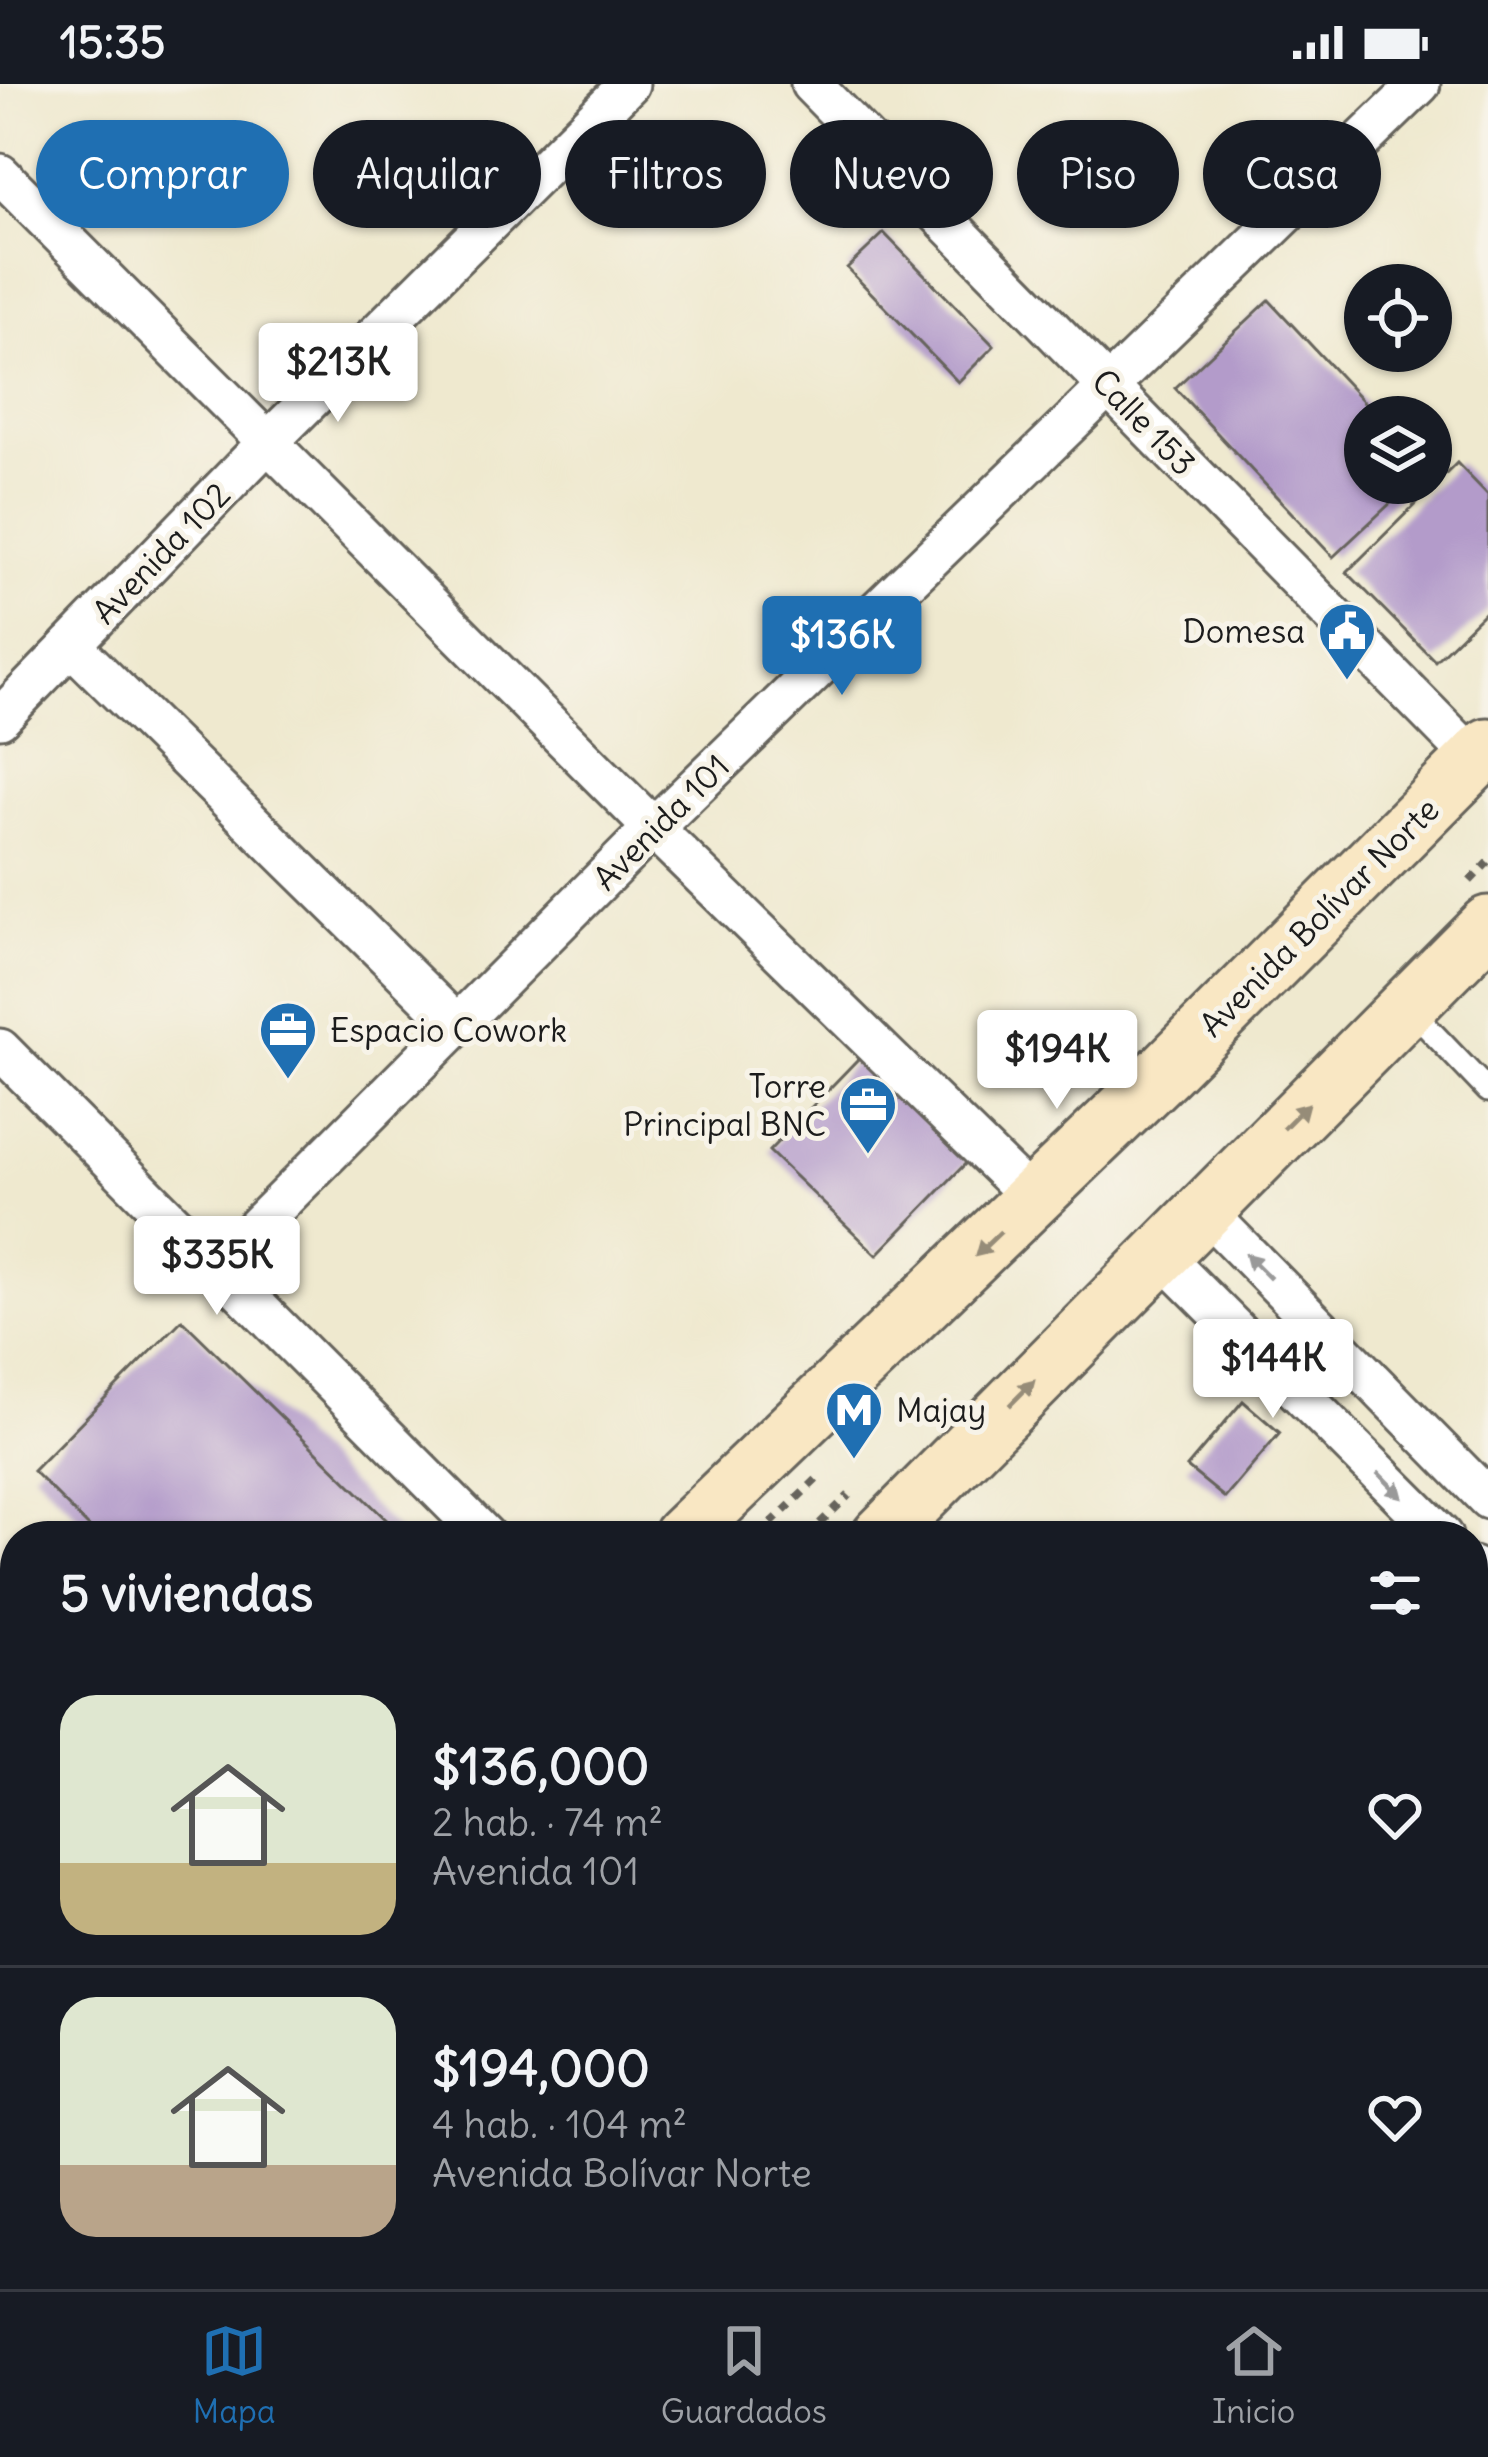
<!DOCTYPE html>
<html lang="es">
<head>
<meta charset="utf-8">
<style>
	:root { --surface:#171b24; --page:#20242c; --text:#f1f3f6; --muted:#9ea1a6; --line:#363941; --accent:#1f6fb2 }
	body { margin:0; font-family:Delius,sans-serif; background:var(--page); color:var(--text); height:100vh; display:flex; flex-direction:column; font-size:45px; white-space:nowrap }
	* { box-sizing:border-box; margin:0 }
	p { font-size:39px; color:var(--muted) }
	.icon { flex:none; width:66px; height:66px; fill:none; stroke:currentColor; stroke-width:2; stroke-linecap:round; stroke-linejoin:round }
	.map { position:relative; flex:1; overflow:hidden }
	.sheet { position:absolute; left:0px; top:1437px; width:1488px; height:768px; display:flex; flex-direction:column; background:var(--surface); border-radius:48px 48px 0 0; box-shadow:0 3px 9px #0004 }
	.sheet>* { flex:none }
	.top-card { position:absolute; left:36px; top:36px; width:1416px; height:108px; display:flex; gap:24px }
	.buttons { position:absolute; left:1344px; top:180px; display:grid; gap:24px }
	.buttons a { display:grid; place-items:center; width:108px; height:108px; border-radius:50%; background:var(--surface); box-shadow:0 3px 9px #0004; font-size:60px }
	.price { position:absolute; translate:-50% -102px; padding:0 27px; border-radius:12px; background:#fff; color:#222; font-size:39px; line-height:78px; filter:drop-shadow(0 3px 6px #0008) }
	.price::after { content:''; position:absolute; left:50%; top:72px; width:36px; height:27px; margin-left:-18px; background:inherit; clip-path:polygon(0 0,100% 0,50% 100%) }
	.price.active { background:var(--accent); color:#fff }
	ul { padding:0; list-style:none }
	li { display:flex; align-items:center; gap:36px; height:300px; padding:0 60px }
	li+li { border-top:3px solid var(--line) }
	li span { display:grid; place-items:center; flex:none; width:336px; height:240px; border-radius:36px; color:#555 }
	li>.icon { margin-inline-start:auto }
	span .icon { width:144px; height:144px; fill:#fffc; stroke-width:1 }
	li b { font-size:51px }
	h2 { display:flex; justify-content:space-between; align-items:center; height:144px; padding:0 60px; font-size:51px }
	.tag { padding:0 42px; border-radius:54px; background:var(--surface); box-shadow:0 3px 9px #0004; font-size:42px; line-height:108px }
	.tag.active { background:var(--accent); color:#fff }
	.status { display:flex; justify-content:space-between; align-items:center; height:84px; padding:0 60px; background:var(--surface); direction:ltr }
	.status svg { height:33px; fill:currentColor }
	.tab-bar { display:flex; justify-content:space-around; align-items:center; height:168px; border-top:3px solid var(--line); background:var(--surface); font-size:33px; color:var(--muted) }
	.tab-bar a { display:grid; justify-items:center; gap:6px }
	.tab-bar .active { color:var(--accent) }
	.map>svg:first-child { display:block }
	.building { fill:#b39bca }
	.lines { fill:none; stroke-linecap:round; stroke-linejoin:round }
	.lane-casing { stroke:#66645b; stroke-width:27 }
	.street-casing { stroke:#66645b; stroke-width:45 }
	.secondary-casing { stroke:#66645b; stroke-width:63 }
	.path { stroke:#66645b; stroke-width:8; stroke-dasharray:9 9; stroke-linecap:butt }
	.lane { stroke:#fff; stroke-width:21 }
	.street { stroke:#fff; stroke-width:39 }
	.secondary { stroke:#f9e7c3; stroke-width:57 }
	.oneway { fill:#968c78 }
	.oneway2 { fill:#999 }
	.labels { text-anchor:middle; stroke-width:10; stroke-linejoin:round; paint-order:stroke }
	.street-label { font-size:33px; fill:#1c1c1c; stroke:#f7f3e8 }
	.poi-label { font-size:33px; fill:#1c1c1c; stroke:#f7f3e8; text-anchor:end }
</style>
</head>
<body>
<div class="status"><b>15:35</b><svg viewBox="0 0 49 12"><path d="M0 12V9h3v3zM5 12V6h3v6zM10 12V3h3v9zM15 12V0h3v12zM26 1h20v11H26zM47 4h2v5h-2z"/></svg></div>
<div class="map">
<svg width="1488" height="2205" viewBox="0 0 1488 2205">
	<rect width="100%" height="100%" fill="#f7f3e8"/>
	<filter id="ink" filterUnits="userSpaceOnUse"><feTurbulence type="fractalNoise" baseFrequency=".00833" numOctaves="2"/><feDisplacementMap in="SourceGraphic" scale="24" xChannelSelector="R" yChannelSelector="G"/><feConvolveMatrix kernelMatrix="1 2 1 2 8 2 1 2 1" color-interpolation-filters="sRGB"/></filter>
	<filter id="wash" filterUnits="userSpaceOnUse"><feTurbulence type="fractalNoise" baseFrequency=".004" numOctaves="4" result="noise"/><feDisplacementMap in="SourceGraphic" scale="48" xChannelSelector="R" yChannelSelector="G"/><feGaussianBlur stdDeviation="2.7" result="paint"/><feColorMatrix in="noise" values="0 0 0 0 0 0 0 0 0 0 0 0 0 0 0 0 0 1.4 0 .05"/><feComposite in="paint" operator="in"/></filter>
	<g filter="url(#wash)">
		<rect width="100%" height="100%" fill="#efe9cf"/>
		<g id="blocks">
			<!-- building -->
			<g class="building">
				<path d="M 884,149 L 994,262 L 958,298 L 847,184 Z"/>
				<path d="M 1269,216 L 1378,333 L 1365,333 L 1365,399 L 1412,399 L 1333,473 L 1175,304 Z"/>
				<path d="M 1457,379 L 1488,411 L 1488,525 L 1435,577 L 1347,488 Z"/>
				<path d="M 860,973 L 967,1078 L 877,1171 L 769,1067 Z"/>
				<path d="M 182,1236 L 403,1452 L 98,1452 L 33,1387 Z"/>
				<path d="M 1243,1317 L 1280,1349 L 1225,1414 L 1187,1383 Z"/>
			</g>
		</g>
	</g>
	<g filter="url(#ink)">
		<use href="#blocks" fill-opacity="0" stroke="#66645b" stroke-width="3"/>
		<g class="lines">
			<defs>
				<g id="lane">
					<path d="M 1407,922 L 1488,1007"/>
					<path d="M 0,1960 L 15,1975"/>
					<path d="M 758,2190 L 761,2205"/>
				</g>
				<g id="street">
					<path d="M 811,0 L 1475,676"/>
					<path d="M 0,90 L 653,744 L 1034,1116"/>
					<path d="M 71,561 L 458,942"/>
					<path d="M 0,634 L 269,357 L 629,0"/>
					<path d="M 0,965 L 485,1452"/>
					<path d="M 1203,1125 L 1488,1415"/>
					<path d="M 1159,1169 L 1442,1452"/>
					<path d="M 218,1181 L 653,744 L 1420,0"/>
					<path d="M 1473,1483 L 1488,1498"/>
					<path d="M 0,1804 L 15,1819"/>
					<path d="M 1473,2031 L 1488,2023"/>
					<path d="M 1473,2077 L 1488,2069"/>
					<path d="M 1219,2205 L 1234,2190"/>
					<path d="M 1274,2205 L 1288,2190"/>
				</g>
				<g id="secondary">
					<path d="M 682,1452 L 1166,986 L 1488,663"/>
					<path d="M 881,1452 L 1488,841"/>
					<path d="M 0,2129 L 15,2114"/>
					<path d="M 93,2205 L 109,2190"/>
				</g>
			</defs>
			<!-- lane casing -->
			<use href="#lane" class="lane-casing"/>
			<!-- street casing -->
			<use href="#street" class="street-casing"/>
			<!-- secondary casing -->
			<use href="#secondary" class="secondary-casing"/>
			<!-- path -->
			<g class="path">
				<path d="M 1470,797 L 1488,778"/>
				<path d="M 758,1452 L 819,1393"/>
				<path d="M 807,1452 L 849,1411"/>
			</g>
			<!-- lane -->
			<use href="#lane" class="lane"/>
			<!-- street -->
			<use href="#street" class="street"/>
			<!-- secondary -->
			<use href="#secondary" class="secondary"/>
		</g>
		<!-- one-way arrows -->
		<defs><path id="oneway-solid" d="M-6-.8H1V-3.2L6.5 0L1 3.2V.8H-6Z" transform="scale(3)"/></defs>
		<g class="oneway">
			<use href="#oneway-solid" transform="translate(1296 1032) rotate(-45)"/>
			<use href="#oneway-solid" transform="translate(988 1160) rotate(136)"/>
			<use href="#oneway-solid" transform="translate(1022 1309) rotate(-45)"/>
		</g>
		<g class="oneway2">
			<use href="#oneway-solid" transform="translate(1258 1182) rotate(-135)"/>
			<use href="#oneway-solid" transform="translate(1390 1401) rotate(45)"/>
		</g>
	</g>
	<!-- icons -->
	<defs>
		<symbol id="civic-pin" viewBox="-11 -11 22 30"><path d="M0 17L-7.5 6A9.5 9.5 0 1 1 7.5 6Z" fill="#1f6fb2" stroke="#f7f3e8"/><path d="M-.6-6.5H3V-4.5H.6V-3L4-1V1h2V6H-6V1h2V-1L-.6-3ZM-1.2 2.5V6h2.4V2.5Z" fill="#fff"/></symbol>
		<symbol id="office-pin" viewBox="-11 -11 22 30"><path d="M0 17L-7.5 6A9.5 9.5 0 1 1 7.5 6Z" fill="#1f6fb2" stroke="#f7f3e8"/><path d="M-6-3h4V-5.5h4V-3h4V5H-6ZM-1-4.5V-3h2v-1.5ZM-6 0V1H6V0Z" fill="#fff"/></symbol>
		<symbol id="metro-pin" viewBox="-11 -11 22 30"><path d="M0 17L-7.5 6A9.5 9.5 0 1 1 7.5 6Z" fill="#1f6fb2" stroke="#f7f3e8"/><path d="M-5.5 5V-5H-3L0 0L3-5H5.5V5H3V-.5L0 4L-3-.5V5Z" fill="#fff"/></symbol>
	</defs>
	<g fill-rule="evenodd">
		<use href="#civic-pin" x="1314" y="514" width="66" height="90"/>
		<use href="#office-pin" x="255" y="913" width="66" height="90"/>
		<use href="#office-pin" x="835" y="988" width="66" height="90"/>
		<use href="#metro-pin" x="821" y="1293" width="66" height="90"/>
	</g>
	<g class="labels">
		<!-- street labels -->
		<g class="street-label">
			<text transform="translate(1144 338) rotate(46)" y="12">Calle 153</text>
			<text transform="translate(161 469) rotate(-46)" y="12">Avenida 102</text>
			<text transform="translate(661 738) rotate(-45)" y="12">Avenida 101</text>
			<text transform="translate(1319 833) rotate(-45)" y="12">Avenida Bolívar Norte</text>
		</g>
		<!-- poi labels -->
		<g class="poi-label">
			<text x="1305" y="559">Domesa</text>
			<text x="330" y="958" text-anchor="start">Espacio Cowork</text>
			<text x="826" y="1014">Torre<tspan x="826" dy="38">Principal BNC</tspan></text>
			<text x="896" y="1338" text-anchor="start">Majay</text>
		</g>
	</g>
</svg>
<div class="buttons">
<a><svg class="icon" aria-label="locate" viewBox="0 0 24 24"><circle cx="12" cy="12" r="6"/><path d="M12 2v4M12 18v4M2 12h4M18 12h4"/></svg></a>
<a><svg class="icon" aria-label="layers" viewBox="0 0 24 24"><path d="M12 4l9 5-9 5-9-5zM3 14l9 5 9-5"/></svg></a>
</div>
<b class="price" style="left:338px;top:341px">$213K</b>
<b class="price active" style="left:842px;top:614px">$136K</b>
<b class="price" style="left:1057px;top:1028px">$194K</b>
<b class="price" style="left:217px;top:1234px">$335K</b>
<b class="price" style="left:1273px;top:1337px">$144K</b>
<div class="top-card">
<a class="tag active">Comprar</a>
<a class="tag">Alquilar</a>
<a class="tag">Filtros</a>
<a class="tag">Nuevo</a>
<a class="tag">Piso</a>
<a class="tag">Casa</a>
</div>
<section class="sheet">
<h2>5 viviendas<svg class="icon" aria-label="filters" viewBox="0 0 24 24"><path d="M4 7h16M4 17h16"/><circle cx="9" cy="7" r="2"/><circle cx="15" cy="17" r="2"/></svg></h2>
<ul>
<li><span style="background:linear-gradient(#dfe7d0 70%,#c2b280 0)"><svg class="icon" aria-label="home" viewBox="0 0 24 24"><path d="M3 11l9-7 9 7M6 9v11h12V9"/></svg></span><div><b>$136,000</b><p>2 hab. · 74 m²</p><p>Avenida 101</p></div><svg class="icon" aria-label="heart" viewBox="0 0 24 24"><path d="M12 20l-8-8c-3-5 5-10 8-4 3-6 11-1 8 4z"/></svg></li>
<li><span style="background:linear-gradient(#dfe7d0 70%,#b9a48a 0)"><svg class="icon" aria-label="home" viewBox="0 0 24 24"><path d="M3 11l9-7 9 7M6 9v11h12V9"/></svg></span><div><b>$194,000</b><p>4 hab. · 104 m²</p><p>Avenida Bolívar Norte</p></div><svg class="icon" aria-label="heart" viewBox="0 0 24 24"><path d="M12 20l-8-8c-3-5 5-10 8-4 3-6 11-1 8 4z"/></svg></li>
</ul>
</section>
</div>
<nav class="tab-bar">
<a class="active"><svg class="icon" aria-label="map" viewBox="0 0 24 24"><path d="M3 6l6-2 6 2 6-2v14l-6 2-6-2-6 2zM9 4v14M15 6v14"/></svg>Mapa</a>
<a><svg class="icon" aria-label="saved" viewBox="0 0 24 24"><path d="M7 4h10v16l-5-4-5 4z"/></svg>Guardados</a>
<a><svg class="icon" aria-label="home" viewBox="0 0 24 24"><path d="M3 11l9-7 9 7M6 9v11h12V9"/></svg>Inicio</a>
</nav>
</body>
</html>
